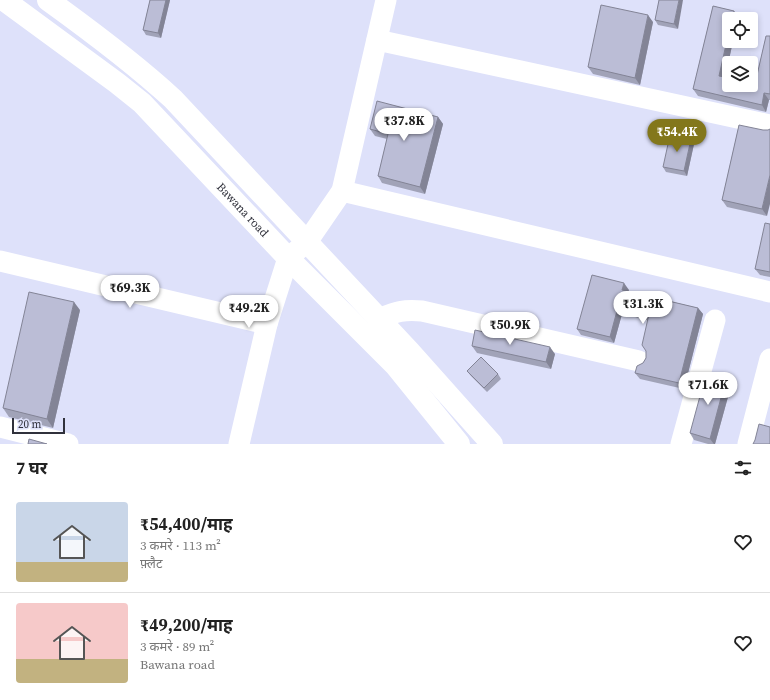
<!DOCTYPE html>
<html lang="hi">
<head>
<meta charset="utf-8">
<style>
	:root { --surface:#fff; --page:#f2f2f2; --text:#222; --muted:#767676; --line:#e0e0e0; --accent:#83771b }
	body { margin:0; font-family:"Source Serif 4","Noto Sans Devanagari",serif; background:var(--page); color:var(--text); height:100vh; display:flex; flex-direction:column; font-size:15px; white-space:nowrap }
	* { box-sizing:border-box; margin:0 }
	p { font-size:13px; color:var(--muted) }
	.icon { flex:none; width:22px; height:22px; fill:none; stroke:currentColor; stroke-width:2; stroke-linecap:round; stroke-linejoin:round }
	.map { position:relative; height:444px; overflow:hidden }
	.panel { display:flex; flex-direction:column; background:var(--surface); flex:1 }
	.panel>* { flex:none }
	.fabs { position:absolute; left:722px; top:12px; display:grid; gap:8px }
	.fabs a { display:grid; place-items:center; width:36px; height:36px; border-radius:4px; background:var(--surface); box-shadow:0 2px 6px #0003; font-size:20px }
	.scale { position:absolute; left:12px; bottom:10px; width:53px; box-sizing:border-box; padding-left:4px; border:2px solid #30313b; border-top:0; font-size:11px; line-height:14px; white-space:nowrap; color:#30313b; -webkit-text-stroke:3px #dee1fa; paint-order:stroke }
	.price { position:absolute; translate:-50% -34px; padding:0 9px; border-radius:14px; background:#fff; color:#222; font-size:13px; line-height:26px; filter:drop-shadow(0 1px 2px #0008) }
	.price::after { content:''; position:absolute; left:50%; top:24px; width:12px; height:9px; margin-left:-6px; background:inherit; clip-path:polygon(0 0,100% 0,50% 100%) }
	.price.selected { background:var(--accent); color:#fff }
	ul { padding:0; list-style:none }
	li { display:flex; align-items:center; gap:12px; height:100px; padding:0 16px }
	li+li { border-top:1px solid var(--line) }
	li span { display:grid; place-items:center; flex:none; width:112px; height:80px; border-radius:4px; color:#555 }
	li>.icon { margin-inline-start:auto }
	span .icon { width:48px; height:48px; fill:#fffc; stroke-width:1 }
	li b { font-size:17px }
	h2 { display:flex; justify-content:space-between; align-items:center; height:48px; padding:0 16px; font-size:17px }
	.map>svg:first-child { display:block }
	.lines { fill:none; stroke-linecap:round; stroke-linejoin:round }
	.minor { stroke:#fff; stroke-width:21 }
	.major { stroke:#fff; stroke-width:22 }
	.wall { fill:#a1a3b8 }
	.shaded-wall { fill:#838496 }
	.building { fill:#bbbdd6; stroke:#838496 }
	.labels { text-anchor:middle; stroke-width:3; stroke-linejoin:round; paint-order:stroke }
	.street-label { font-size:12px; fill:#30313b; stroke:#dee1fa }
</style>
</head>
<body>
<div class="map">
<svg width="770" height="444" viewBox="0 0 770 444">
	<rect width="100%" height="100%" fill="#dee1fa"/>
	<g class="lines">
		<!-- minor -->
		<g class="minor">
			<path d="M 377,40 L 770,125"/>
			<path d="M 342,191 L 770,292"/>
			<path d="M 0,261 L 267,324"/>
			<path d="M 378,319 C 396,312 403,309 422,311 L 639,361"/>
			<path d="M 0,427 L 68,444"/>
			<path d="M 239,444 L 267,324 L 288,258 L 307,242 L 342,191 L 386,0"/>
			<path d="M 681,444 L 715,320"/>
			<path d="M 748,444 L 770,359"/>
		</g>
		<!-- major -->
		<g class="major">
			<path id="s1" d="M 4,0 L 117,83 L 142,103 L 288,258 L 396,366 L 459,444"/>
			<path d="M 48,0 C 91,31 134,63 173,99 L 410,352 L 492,444"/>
		</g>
	</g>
	<!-- wall -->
	<g class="wall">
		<path d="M 150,0 L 170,0 L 161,38 L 146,35 L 143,30 Z"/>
		<path d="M 659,0 L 678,29 L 658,25 L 655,20 Z"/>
		<path d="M 713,6 L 734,11 L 739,18 L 738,19 L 729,19 L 729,41 L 733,41 L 725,78 L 729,78 L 729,85 L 751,85 L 751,84 L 755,84 L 766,36 L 770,36 L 770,100 L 769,100 L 766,112 L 698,96 L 693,89 Z"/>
		<path d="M 653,22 L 640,85 L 593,74 L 588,67 Z"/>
		<path d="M 438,117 L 443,124 L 425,194 L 382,183 L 378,176 L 387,139 L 375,136 L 370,129 Z"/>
		<path d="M 739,125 L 767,216 L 727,207 L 722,200 Z"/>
		<path d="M 691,139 L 694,144 L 687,176 L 666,172 L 663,167 Z"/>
		<path d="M 770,224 L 770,277 L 760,275 L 755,269 Z"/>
		<path d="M 629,290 L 628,291 L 698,308 L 703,314 L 684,389 L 640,379 L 635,373 L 643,363 L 646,358 L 648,320 L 622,314 L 614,343 L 581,335 L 577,329 Z"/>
		<path d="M 80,310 L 53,428 L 9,417 L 3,408 Z"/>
		<path d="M 472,346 L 555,354 L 551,369 L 477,353 Z"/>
		<path d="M 467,371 L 498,374 L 501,379 L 487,392 L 471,376 Z"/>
		<path d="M 726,379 L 731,386 L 715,444 L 708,444 L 694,440 L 690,433 Z"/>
	</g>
	<!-- shaded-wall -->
	<g class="shaded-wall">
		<path d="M 166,0 L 170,0 L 161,38 L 158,33 Z"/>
		<path d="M 679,0 L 683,0 L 678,29 L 674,24 Z"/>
		<path d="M 734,11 L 739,18 L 738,19 L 732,19 Z"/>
		<path d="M 648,15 L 653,22 L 640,85 L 635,78 Z"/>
		<path d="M 729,31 L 729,41 L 733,41 L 724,83 L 719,76 Z"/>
		<path d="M 764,93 L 769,100 L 766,112 L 762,105 Z"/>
		<path d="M 438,117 L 443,124 L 425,194 L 420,187 Z"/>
		<path d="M 691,139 L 694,144 L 687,176 L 684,171 Z"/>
		<path d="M 770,175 L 770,204 L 767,216 L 762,209 Z"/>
		<path d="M 624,283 L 629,290 L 627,297 L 622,290 Z"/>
		<path d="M 74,302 L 80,310 L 53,428 L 47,419 Z"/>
		<path d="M 618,307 L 622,314 L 614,343 L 610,337 Z"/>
		<path d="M 698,308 L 703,314 L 684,389 L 679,383 Z"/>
		<path d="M 550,347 L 555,354 L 551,369 L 546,362 Z"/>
		<path d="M 726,379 L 731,386 L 715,444 L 714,444 L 710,439 Z"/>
	</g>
	<!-- building -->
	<g class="building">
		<path d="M 150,0 L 166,0 L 158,33 L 143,30 Z"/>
		<path d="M 659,0 L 679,0 L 674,24 L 655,20 Z"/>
		<path d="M 601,5 L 648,15 L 635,78 L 588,67 Z"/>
		<path d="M 713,6 L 734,11 L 732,19 L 729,19 L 729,31 L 719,76 L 729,78 L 729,85 L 751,85 L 751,84 L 755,84 L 766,36 L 770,36 L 770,94 L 764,93 L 762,105 L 693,89 Z"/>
		<path d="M 377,101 L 438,117 L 420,187 L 378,176 L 388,134 L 370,129 Z"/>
		<path d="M 739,125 L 763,130 L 768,130 L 770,129 L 770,175 L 762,209 L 722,200 Z"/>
		<path d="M 670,135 L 691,139 L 684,171 L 663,167 Z"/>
		<path d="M 765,223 L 770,224 L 770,272 L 755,269 Z"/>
		<path d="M 592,275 L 624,283 L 622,290 L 698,308 L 679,383 L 635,373 L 637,366 L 643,363 L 646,358 L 646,351 L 642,345 L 649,314 L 618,307 L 610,337 L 577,329 Z"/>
		<path d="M 29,292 L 74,302 L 47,419 L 3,408 Z"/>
		<path d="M 475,330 L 550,347 L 546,362 L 472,346 Z"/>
		<path d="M 481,357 L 498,374 L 484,388 L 467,371 Z"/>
		<path d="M 706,374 L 726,379 L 710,439 L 690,433 Z"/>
		<path d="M 759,424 L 770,427 L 770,444 L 753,444 L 755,440 Z"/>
		<path d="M 29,439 L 47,444 L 28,444 Z"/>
	</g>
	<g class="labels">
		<!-- street labels -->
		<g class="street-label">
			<text dy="4" stroke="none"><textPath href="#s1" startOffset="319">Bawana road</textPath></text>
		</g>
	</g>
</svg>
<div class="fabs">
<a><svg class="icon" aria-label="locate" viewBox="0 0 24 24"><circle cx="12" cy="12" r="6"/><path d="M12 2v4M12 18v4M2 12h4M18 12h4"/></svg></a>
<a><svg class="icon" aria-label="layers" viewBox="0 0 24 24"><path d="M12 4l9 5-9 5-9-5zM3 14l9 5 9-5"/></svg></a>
</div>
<div class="scale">20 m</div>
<b class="price" style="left:404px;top:142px">₹37.8K</b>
<b class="price selected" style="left:677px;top:153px">₹54.4K</b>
<b class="price" style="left:130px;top:309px">₹69.3K</b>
<b class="price" style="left:643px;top:325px">₹31.3K</b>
<b class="price" style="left:249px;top:329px">₹49.2K</b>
<b class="price" style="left:510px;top:346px">₹50.9K</b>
<b class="price" style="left:708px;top:406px">₹71.6K</b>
</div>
<section class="panel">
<h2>7 घर<svg class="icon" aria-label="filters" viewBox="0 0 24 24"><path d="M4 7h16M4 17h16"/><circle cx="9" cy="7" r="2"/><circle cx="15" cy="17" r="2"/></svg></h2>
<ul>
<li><span style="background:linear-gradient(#c9d6e8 75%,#c2b280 0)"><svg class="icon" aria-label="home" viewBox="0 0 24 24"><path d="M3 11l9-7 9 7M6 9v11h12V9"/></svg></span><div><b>₹54,400/माह</b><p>3 कमरे · 113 m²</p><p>फ़्लैट</p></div><svg class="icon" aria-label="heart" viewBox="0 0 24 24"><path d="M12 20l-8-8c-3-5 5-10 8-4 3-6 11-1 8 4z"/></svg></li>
<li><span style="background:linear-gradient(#f6c9c9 70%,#c2b280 0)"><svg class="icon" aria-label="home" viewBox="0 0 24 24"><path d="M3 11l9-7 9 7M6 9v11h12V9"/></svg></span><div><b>₹49,200/माह</b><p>3 कमरे · 89 m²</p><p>Bawana road</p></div><svg class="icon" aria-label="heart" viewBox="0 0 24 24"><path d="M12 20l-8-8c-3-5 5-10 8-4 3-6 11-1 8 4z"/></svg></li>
</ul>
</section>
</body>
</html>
